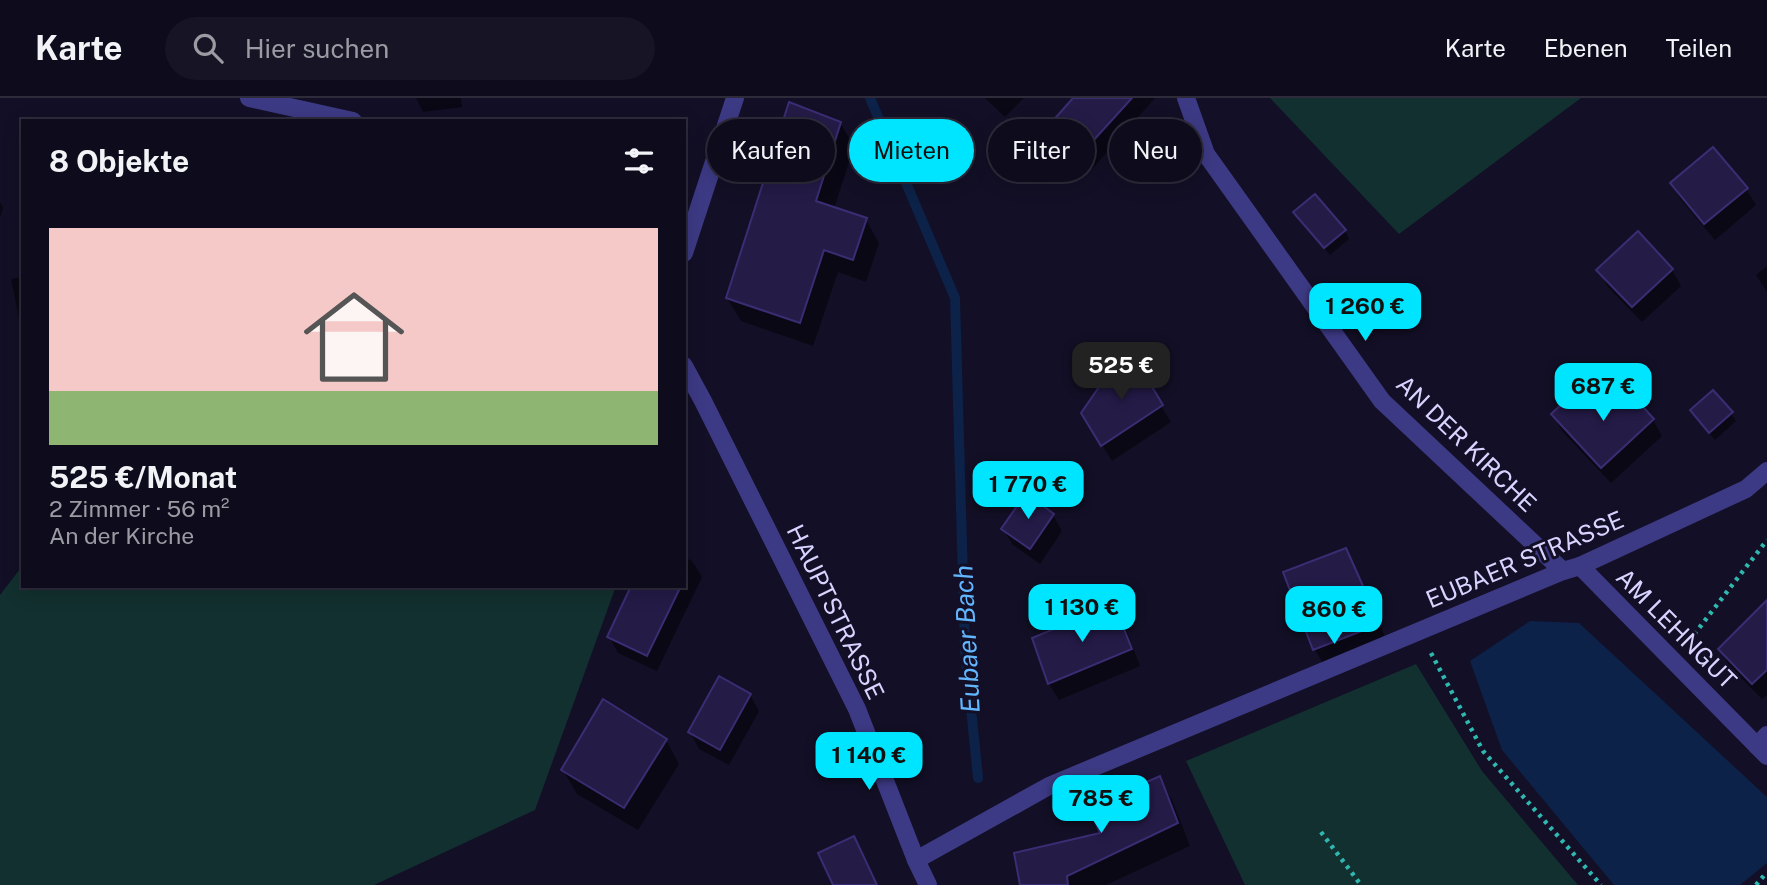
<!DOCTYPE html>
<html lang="de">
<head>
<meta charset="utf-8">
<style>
	:root { --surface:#0e0b1c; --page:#171425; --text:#f1f3f6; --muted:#9b9ba3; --line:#2e2b3b; --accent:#00e5ff }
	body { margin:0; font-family:"Public Sans",sans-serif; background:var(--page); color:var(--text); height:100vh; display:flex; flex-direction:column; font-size:26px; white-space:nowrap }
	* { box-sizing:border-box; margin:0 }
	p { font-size:23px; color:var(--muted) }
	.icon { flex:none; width:38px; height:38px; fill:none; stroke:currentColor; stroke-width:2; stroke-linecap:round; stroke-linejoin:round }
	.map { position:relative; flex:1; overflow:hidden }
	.drawer { position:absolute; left:21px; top:21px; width:665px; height:469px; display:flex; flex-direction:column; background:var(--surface); border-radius:0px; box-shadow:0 4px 18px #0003,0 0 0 2px var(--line) }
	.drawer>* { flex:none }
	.guide { position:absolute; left:707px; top:21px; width:665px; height:63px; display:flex; gap:14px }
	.price { position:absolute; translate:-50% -60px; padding:0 16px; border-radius:14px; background:var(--accent); color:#111; font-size:23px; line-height:46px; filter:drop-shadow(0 2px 4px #0008) }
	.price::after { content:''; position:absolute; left:50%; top:42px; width:21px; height:16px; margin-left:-10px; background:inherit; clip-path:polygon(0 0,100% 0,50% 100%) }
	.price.current { background:#222; color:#fff }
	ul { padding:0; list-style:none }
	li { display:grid; align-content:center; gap:14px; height:371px; padding:0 28px }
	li+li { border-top:2px solid var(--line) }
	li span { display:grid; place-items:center; height:217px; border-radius:0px; color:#555 }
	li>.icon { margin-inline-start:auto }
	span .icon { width:126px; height:126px; fill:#fffc; stroke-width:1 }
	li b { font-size:30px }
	h2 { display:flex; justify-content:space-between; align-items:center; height:84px; padding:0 28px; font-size:30px }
	.chip { padding:0 24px; border-radius:32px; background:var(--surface); box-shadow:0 4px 18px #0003,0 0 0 2px var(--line); font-size:24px; line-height:63px }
	.chip.current { background:var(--accent); color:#111 }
	header { display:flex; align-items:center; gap:42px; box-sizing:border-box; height:98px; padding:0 35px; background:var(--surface); border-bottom:2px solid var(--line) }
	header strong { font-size:33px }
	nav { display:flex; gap:38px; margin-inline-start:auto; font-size:24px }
	.search { width:490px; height:63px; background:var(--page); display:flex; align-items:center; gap:18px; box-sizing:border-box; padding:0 24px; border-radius:38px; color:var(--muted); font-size:26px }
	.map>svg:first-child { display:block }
	.green { fill:#12302f }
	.water { fill:#0c2248 }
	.shadow { fill:#0007 }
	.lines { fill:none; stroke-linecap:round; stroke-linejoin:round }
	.stream { stroke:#0c2248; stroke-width:10 }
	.building { fill:#241b47; stroke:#3b2d73; stroke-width:2 }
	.path { stroke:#2fb8b0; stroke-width:4.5; stroke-dasharray:3.5 5; stroke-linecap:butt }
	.service { stroke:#3d3a85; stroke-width:18 }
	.minor { stroke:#3d3a85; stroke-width:18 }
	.tertiary { stroke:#3d3a85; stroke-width:18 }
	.labels { text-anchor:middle; stroke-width:6; stroke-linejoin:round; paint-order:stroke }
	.street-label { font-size:24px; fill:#d9d4ff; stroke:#130f26 }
	.water-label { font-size:26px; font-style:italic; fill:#62b6ff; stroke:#130f26 }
</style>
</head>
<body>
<header>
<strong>Karte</strong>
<div class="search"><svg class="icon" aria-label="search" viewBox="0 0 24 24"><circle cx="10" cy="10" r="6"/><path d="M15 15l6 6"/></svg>Hier suchen</div>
<nav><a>Karte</a><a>Ebenen</a><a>Teilen</a></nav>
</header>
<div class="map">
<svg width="1767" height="787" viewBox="0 0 1767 787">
	<rect width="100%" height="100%" fill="#130f26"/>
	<!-- green -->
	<g class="green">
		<path d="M 1270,0 L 1581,0 L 1399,136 Z"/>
		<path d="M 23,467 L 23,488 L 616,488 L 535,712 L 374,787 L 0,787 L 0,497 Z"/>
		<path d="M 1416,566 L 1482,673 L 1578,787 L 1245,787 L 1186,663 Z"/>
	</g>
	<!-- water -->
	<path class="water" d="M 1530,523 L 1579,525 L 1767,699 L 1767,765 L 1740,787 L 1614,787 L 1502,652 L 1470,563 Z"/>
	<!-- shadow -->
	<g class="shadow">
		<path d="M 416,0 L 461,0 L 462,9 L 423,14 Z"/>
		<path d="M 985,0 L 1024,0 L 1005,19 Z"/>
		<path d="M 1075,0 L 1155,0 L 1092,71 L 1061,43 L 1052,26 Z"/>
		<path d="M 840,25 L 854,48 L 834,111 L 866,122 L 879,145 L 866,184 L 838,174 L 813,248 L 741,223 L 727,200 Z"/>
		<path d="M 1672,86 L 1746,91 L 1756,107 L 1715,142 L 1681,102 Z"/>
		<path d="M 1315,98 L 1345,133 L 1349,141 L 1330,157 L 1300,122 Z"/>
		<path d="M 0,104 L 3,110 L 0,119 Z"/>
		<path d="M 1767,168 L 1767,194 L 1756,177 Z"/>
		<path d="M 1599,172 L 1672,172 L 1681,188 L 1642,224 L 1608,189 Z"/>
		<path d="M 23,179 L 23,229 L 20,224 L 11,181 Z"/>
		<path d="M 1161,308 L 1171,324 L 1112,363 L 1093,332 Z"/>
		<path d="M 1596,313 L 1653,322 L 1662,338 L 1611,385 L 1562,333 L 1553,316 Z"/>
		<path d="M 1692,313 L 1731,315 L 1736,323 L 1715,342 L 1697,321 Z"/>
		<path d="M 1053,417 L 1062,433 L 1040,466 L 1013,447 L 1003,431 Z"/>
		<path d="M 1345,452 L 1353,466 L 1386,541 L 1323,565 L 1315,552 L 1285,475 Z"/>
		<path d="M 684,459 L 692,463 L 702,479 L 657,573 L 618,555 L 609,538 L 632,488 L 684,488 Z"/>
		<path d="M 1767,505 L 1767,597 L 1762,601 L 1729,568 L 1720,551 Z"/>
		<path d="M 1114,508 L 1123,524 L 1140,568 L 1059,602 L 1049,586 L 1034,541 Z"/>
		<path d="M 750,597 L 759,613 L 729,667 L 699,651 L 690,634 Z"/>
		<path d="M 666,642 L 679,666 L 638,732 L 577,696 L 563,672 Z"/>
		<path d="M 1159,681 L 1172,702 L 1190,748 L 1106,787 L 1022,787 L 1102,736 Z"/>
	</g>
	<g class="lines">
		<!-- stream -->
		<path class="stream" d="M 870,0 L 955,200 L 965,551 L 978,680"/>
	</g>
	<!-- building -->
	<g class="building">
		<path d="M 1073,0 L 1132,0 L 1082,55 L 1050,26 Z"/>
		<path d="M 789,4 L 841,24 L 816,103 L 867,120 L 853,162 L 824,152 L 800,225 L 726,200 Z"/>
		<path d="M 1713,49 L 1748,90 L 1704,126 L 1670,85 Z"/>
		<path d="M 1315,96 L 1346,132 L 1324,150 L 1293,114 Z"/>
		<path d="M 1638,133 L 1673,171 L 1632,209 L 1596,172 Z"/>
		<path d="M 1134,259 L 1163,307 L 1101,348 L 1081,315 L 1108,276 Z"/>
		<path d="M 1623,287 L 1654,321 L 1601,370 L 1551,316 L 1578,291 L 1597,311 Z"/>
		<path d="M 1713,292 L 1733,314 L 1709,335 L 1690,312 Z"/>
		<path d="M 1026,395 L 1054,416 L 1030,451 L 1001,431 Z"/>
		<path d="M 1346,450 L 1380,526 L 1313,552 L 1283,474 Z"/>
		<path d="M 631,488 L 681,488 L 647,558 L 607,539 Z"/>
		<path d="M 1767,502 L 1767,572 L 1752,586 L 1718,551 Z"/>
		<path d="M 1114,506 L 1132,551 L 1048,586 L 1032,540 Z"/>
		<path d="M 719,578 L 751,596 L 720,652 L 688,634 Z"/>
		<path d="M 603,601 L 667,641 L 624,710 L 561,672 Z"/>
		<path d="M 1160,678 L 1178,725 L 1067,778 L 1068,787 L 1020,787 L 1014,755 L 1100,735 L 1089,709 Z"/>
		<path d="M 854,738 L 877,787 L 833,787 L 818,755 Z"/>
	</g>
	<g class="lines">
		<!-- path -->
		<g class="path">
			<path d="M 1689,543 L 1767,442"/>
			<path d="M 1431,555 L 1483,653 L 1601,787"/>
			<path d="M 1321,734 L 1361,787"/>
			<path d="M 1756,787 L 1767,774"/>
		</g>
		<!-- service -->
		<path class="service" d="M 1757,648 L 1767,637"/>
		<!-- minor -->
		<g class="minor">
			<path d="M 1186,0 L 1206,56 L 1382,303 L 1563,473 L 1580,468 L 1767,658"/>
			<path d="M 684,155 L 735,0"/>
		</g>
		<!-- tertiary -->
		<g class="tertiary">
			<path d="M 249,0 L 353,23"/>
			<path d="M 684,268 L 703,303 L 857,611 L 916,762 L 928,787"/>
			<path d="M 1580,468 L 1746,391 L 1767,373"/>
			<path d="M 916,762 L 1049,688 L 1563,473"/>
		</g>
	</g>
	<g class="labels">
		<!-- street labels -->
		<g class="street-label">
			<text transform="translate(1466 346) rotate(44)" y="8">AN DER KIRCHE</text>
			<text transform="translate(1525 462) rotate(-23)" y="8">EUBAER STRASSE</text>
			<text transform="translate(835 514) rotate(64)" y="8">HAUPTSTRASSE</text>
			<text transform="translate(1676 531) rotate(45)" y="8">AM LEHNGUT</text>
		</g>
		<!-- water labels -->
		<g class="water-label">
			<text transform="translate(967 541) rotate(-93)" y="9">Eubaer Bach</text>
		</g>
	</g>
</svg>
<b class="price" style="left:1365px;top:245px">1 260 €</b>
<b class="price current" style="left:1121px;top:304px">525 €</b>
<b class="price" style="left:1603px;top:325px">687 €</b>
<b class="price" style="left:1028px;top:423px">1 770 €</b>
<b class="price" style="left:1082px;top:546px">1 130 €</b>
<b class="price" style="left:1334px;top:548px">860 €</b>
<b class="price" style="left:869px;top:694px">1 140 €</b>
<b class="price" style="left:1101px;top:737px">785 €</b>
<div class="guide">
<a class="chip">Kaufen</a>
<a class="chip current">Mieten</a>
<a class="chip">Filter</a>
<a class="chip">Neu</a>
</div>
<section class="drawer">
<h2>8 Objekte<svg class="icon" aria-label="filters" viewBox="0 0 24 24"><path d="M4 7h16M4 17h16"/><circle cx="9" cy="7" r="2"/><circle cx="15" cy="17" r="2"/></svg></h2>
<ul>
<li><span style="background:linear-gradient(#f6c9c9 75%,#8fb573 0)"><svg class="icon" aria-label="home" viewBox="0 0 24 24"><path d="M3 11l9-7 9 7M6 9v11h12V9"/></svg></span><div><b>525 €/Monat</b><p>2 Zimmer · 56 m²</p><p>An der Kirche</p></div></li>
</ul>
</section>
</div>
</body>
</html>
